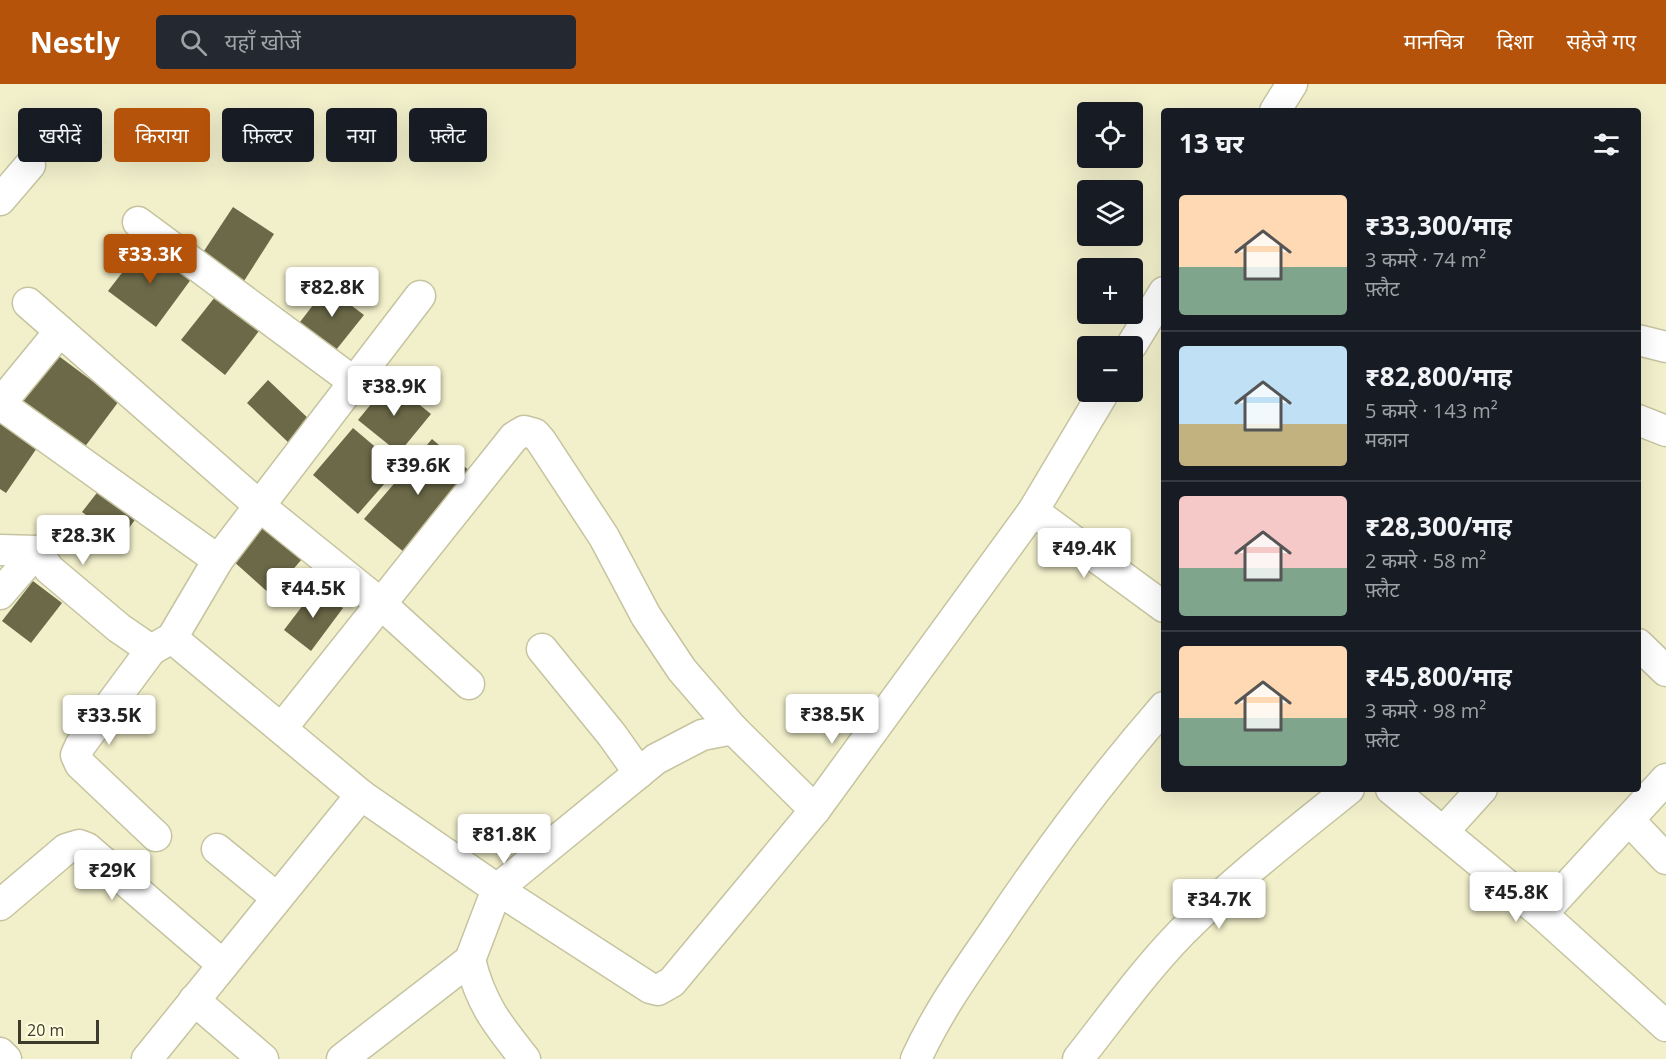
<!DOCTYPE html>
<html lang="hi">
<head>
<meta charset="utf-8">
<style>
	:root { --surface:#171b24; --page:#242831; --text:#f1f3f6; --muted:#9ea1a6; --line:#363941; --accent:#b45309 }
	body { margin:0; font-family:"Open Sans","Noto Sans Devanagari",sans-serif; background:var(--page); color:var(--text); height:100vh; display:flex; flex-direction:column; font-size:22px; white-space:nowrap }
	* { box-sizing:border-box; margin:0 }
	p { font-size:20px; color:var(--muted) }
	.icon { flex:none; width:33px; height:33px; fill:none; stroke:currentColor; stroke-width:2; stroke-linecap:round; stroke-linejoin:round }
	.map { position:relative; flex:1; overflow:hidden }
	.drawer { position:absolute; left:1161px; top:24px; width:480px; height:684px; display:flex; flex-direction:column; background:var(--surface); border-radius:6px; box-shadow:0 6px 24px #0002 }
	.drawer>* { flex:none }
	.banner { position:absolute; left:18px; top:24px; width:570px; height:54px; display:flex; gap:12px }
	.controls { position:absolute; left:1077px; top:18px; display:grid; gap:12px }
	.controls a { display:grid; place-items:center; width:66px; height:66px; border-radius:6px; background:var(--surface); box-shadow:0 6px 24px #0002; font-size:30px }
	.scale { position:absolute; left:18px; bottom:15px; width:81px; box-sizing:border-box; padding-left:6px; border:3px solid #3c3b2c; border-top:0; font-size:16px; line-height:21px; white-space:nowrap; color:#3c3b2c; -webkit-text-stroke:4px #fffddf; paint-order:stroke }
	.price { position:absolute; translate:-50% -51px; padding:0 14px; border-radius:6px; background:#fff; color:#222; font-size:20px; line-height:39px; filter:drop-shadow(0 2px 3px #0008) }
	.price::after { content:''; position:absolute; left:50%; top:36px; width:18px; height:14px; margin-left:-9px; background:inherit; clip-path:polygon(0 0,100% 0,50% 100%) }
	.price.on { background:var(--accent); color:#fff }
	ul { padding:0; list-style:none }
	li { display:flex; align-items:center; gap:18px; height:150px; padding:0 18px }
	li+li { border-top:2px solid var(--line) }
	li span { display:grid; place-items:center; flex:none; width:168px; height:120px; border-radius:6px; color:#555 }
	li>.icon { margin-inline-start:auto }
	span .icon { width:72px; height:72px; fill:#fffc; stroke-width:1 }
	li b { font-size:26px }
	h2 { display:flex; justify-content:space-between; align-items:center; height:72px; padding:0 18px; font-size:26px }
	.pill { padding:0 21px; border-radius:6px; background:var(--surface); box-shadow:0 6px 24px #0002; font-size:21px; line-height:54px }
	.pill.on { background:var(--accent); color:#fff }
	header { display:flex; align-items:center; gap:36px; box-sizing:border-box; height:84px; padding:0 30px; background:var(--accent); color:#fff }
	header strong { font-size:28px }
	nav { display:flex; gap:33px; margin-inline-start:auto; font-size:21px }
	.search { width:420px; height:54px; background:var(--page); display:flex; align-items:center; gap:15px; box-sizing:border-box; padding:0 21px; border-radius:6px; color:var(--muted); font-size:22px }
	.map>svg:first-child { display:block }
	.building { fill:#6b6948 }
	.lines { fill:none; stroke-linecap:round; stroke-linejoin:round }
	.minor-casing { stroke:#c6c4a0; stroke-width:33 }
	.minor { stroke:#fff; stroke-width:30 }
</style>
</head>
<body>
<header>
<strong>Nestly</strong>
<div class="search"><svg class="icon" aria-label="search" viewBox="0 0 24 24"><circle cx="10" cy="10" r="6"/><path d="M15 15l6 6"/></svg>यहाँ खोजें</div>
<nav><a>मानचित्र</a><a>दिशा</a><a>सहेजे गए</a></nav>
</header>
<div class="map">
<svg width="1666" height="975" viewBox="0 0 1666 975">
	<rect width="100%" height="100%" fill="#f2f0cb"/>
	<!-- building -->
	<g class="building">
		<path d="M 233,123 L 274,150 L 244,197 L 202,170 Z"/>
		<path d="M 145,159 L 192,194 L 156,243 L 108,207 Z"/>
		<path d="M 327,203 L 364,231 L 336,266 L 300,238 Z"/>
		<path d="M 215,213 L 259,247 L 225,291 L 181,256 Z"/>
		<path d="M 56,270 L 119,317 L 81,368 L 18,321 Z"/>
		<path d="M 268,296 L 311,337 L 290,360 L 247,319 Z"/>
		<path d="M 390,297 L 431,330 L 399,369 L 358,336 Z"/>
		<path d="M 0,335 L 39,361 L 6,409 L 0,405 Z"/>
		<path d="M 353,344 L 399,383 L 358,430 L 313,391 Z"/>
		<path d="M 432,355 L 472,389 L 405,469 L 364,435 Z"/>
		<path d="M 103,401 L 140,429 L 120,456 L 82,428 Z"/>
		<path d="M 264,441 L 302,475 L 271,511 L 232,476 Z"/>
		<path d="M 33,497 L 62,519 L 31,559 L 2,537 Z"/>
		<path d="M 316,504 L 343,524 L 311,567 L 284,546 Z"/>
	</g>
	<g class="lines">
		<defs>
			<g id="minor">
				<path d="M 1275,27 L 1292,0"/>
				<path d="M 0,116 L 30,81"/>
				<path d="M 138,138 L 354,298"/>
				<path d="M 28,219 L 261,423 L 380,519 L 469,600"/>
				<path d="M 1638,256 L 1666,263"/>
				<path d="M 1131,262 L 1164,208"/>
				<path d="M 0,320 L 218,476"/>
				<path d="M 0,320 L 60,247"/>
				<path d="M 1638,336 L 1666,347"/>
				<path d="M 1033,427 L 1164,523"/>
				<path d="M 0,466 L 37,467 L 49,485 L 119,544 L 151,566 L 172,554 L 218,476 L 420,212"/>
				<path d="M 0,510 L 37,467"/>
				<path d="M 172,554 L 361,711 L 497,805 L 650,904 L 658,906 L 672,898 L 815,726"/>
				<path d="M 1638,560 L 1666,587"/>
				<path d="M 542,565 L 612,651 L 639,689"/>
				<path d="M 151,566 L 80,662 L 76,671 L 80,680 L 156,752"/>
				<path d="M 282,644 L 514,353 L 524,347 L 535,350 L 541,357 L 604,453 L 646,532 L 682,586 L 733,645"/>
				<path d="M 1391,705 L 1542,830 L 1666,942"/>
				<path d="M 1629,736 L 1666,775"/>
				<path d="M 1443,748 L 1482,705"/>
				<path d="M 217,765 L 277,814"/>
				<path d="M 0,821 L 66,765 L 79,761 L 87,764 L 223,881"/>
				<path d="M 1542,830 L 1666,695"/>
				<path d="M 470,876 L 497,805 L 656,675 L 702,651 L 733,645 L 815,726 L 1033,427 L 1104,308"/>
				<path d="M 194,916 L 263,975"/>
				<path d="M 0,969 L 6,975"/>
				<path d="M 147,975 L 361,711"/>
				<path d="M 342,975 L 470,876 C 481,920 497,940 525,975"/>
				<path d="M 916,975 C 937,929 966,888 995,846 C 1047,768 1103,693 1164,623"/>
				<path d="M 1078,975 C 1112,932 1144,887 1182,848 C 1234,796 1292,751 1349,705"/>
			</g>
		</defs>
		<!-- minor casing -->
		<use href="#minor" class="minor-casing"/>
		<!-- minor -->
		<use href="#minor" class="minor"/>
	</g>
</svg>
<div class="controls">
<a><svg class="icon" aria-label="locate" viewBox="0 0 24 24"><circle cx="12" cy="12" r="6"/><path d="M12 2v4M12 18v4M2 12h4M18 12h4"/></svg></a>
<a><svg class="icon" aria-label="layers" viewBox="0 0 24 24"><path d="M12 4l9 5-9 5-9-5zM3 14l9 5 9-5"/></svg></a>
<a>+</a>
<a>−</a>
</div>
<div class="scale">20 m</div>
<b class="price on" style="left:150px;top:201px">₹33.3K</b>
<b class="price" style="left:332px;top:234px">₹82.8K</b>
<b class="price" style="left:394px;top:333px">₹38.9K</b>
<b class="price" style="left:418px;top:412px">₹39.6K</b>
<b class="price" style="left:83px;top:482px">₹28.3K</b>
<b class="price" style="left:1084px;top:495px">₹49.4K</b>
<b class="price" style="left:313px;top:535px">₹44.5K</b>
<b class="price" style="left:832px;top:661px">₹38.5K</b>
<b class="price" style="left:109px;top:662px">₹33.5K</b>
<b class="price" style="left:504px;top:781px">₹81.8K</b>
<b class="price" style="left:112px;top:817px">₹29K</b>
<b class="price" style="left:1516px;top:839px">₹45.8K</b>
<b class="price" style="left:1219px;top:846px">₹34.7K</b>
<div class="banner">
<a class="pill">खरीदें</a>
<a class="pill on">किराया</a>
<a class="pill">फ़िल्टर</a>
<a class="pill">नया</a>
<a class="pill">फ़्लैट</a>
</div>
<section class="drawer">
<h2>13 घर<svg class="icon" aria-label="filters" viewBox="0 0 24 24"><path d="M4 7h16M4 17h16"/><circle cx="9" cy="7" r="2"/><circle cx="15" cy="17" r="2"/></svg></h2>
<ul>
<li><span style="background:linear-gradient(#ffd9b3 60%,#7fa58c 0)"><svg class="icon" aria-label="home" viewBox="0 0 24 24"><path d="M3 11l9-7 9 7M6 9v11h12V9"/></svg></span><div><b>₹33,300/माह</b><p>3 कमरे · 74 m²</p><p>फ़्लैट</p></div></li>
<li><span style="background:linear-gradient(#bfe0f5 65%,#c2b280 0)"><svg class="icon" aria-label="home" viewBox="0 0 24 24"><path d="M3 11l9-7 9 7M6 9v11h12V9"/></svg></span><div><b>₹82,800/माह</b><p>5 कमरे · 143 m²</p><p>मकान</p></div></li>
<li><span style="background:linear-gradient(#f6c9c9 60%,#7fa58c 0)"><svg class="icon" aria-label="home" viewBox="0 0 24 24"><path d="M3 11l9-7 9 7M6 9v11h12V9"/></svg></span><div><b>₹28,300/माह</b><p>2 कमरे · 58 m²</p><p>फ़्लैट</p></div></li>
<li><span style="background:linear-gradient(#ffd9b3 60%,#7fa58c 0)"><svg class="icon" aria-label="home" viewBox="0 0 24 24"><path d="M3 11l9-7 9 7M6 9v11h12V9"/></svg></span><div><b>₹45,800/माह</b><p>3 कमरे · 98 m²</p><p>फ़्लैट</p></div></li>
</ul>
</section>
</div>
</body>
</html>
